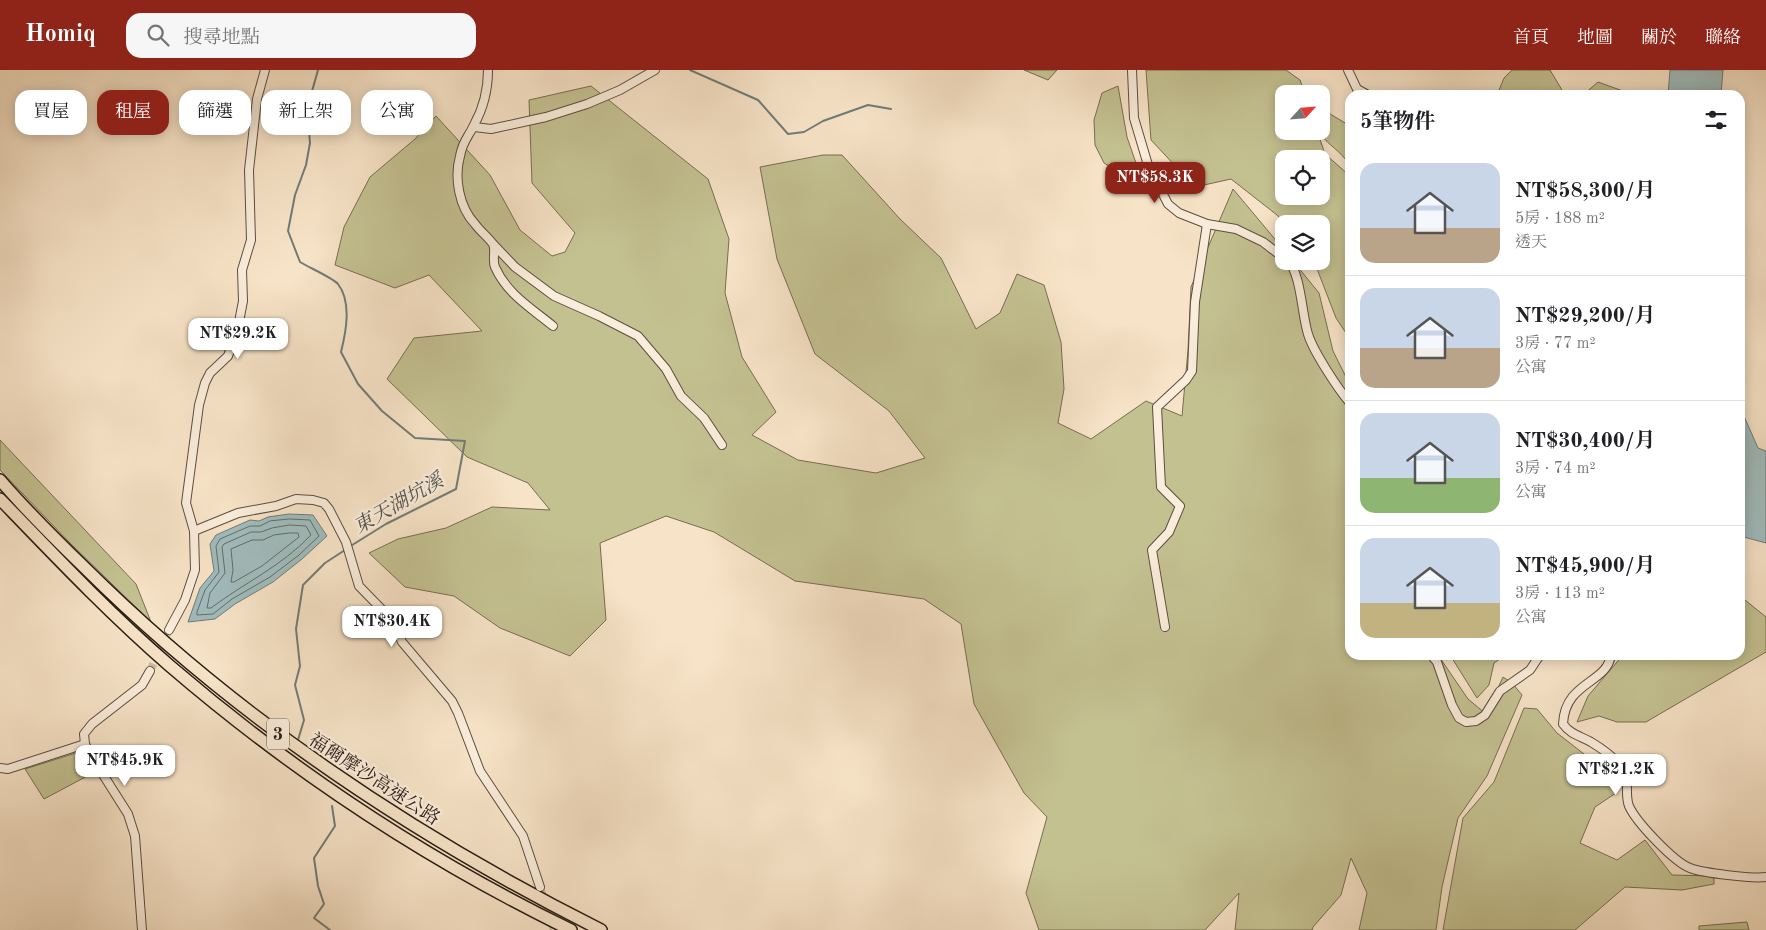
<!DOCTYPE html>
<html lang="zh-TW">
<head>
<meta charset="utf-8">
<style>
	:root { --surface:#fff; --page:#f6f6f6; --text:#202124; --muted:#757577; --line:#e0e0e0; --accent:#8f2418 }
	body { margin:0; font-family:"Old Standard TT","Noto Serif TC",serif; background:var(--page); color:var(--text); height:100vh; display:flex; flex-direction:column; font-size:19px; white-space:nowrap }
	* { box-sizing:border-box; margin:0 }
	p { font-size:16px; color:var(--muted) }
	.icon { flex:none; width:28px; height:28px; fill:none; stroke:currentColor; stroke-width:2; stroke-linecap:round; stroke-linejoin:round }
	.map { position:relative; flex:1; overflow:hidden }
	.drawer { position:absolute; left:1345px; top:20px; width:400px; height:570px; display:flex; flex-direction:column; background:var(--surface); border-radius:15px; box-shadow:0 2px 12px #0003 }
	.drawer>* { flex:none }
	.top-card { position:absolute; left:15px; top:20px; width:475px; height:45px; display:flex; gap:10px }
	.needle { width:32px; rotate:64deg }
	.controls { position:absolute; left:1275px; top:15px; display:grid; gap:10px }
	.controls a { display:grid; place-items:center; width:55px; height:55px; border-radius:10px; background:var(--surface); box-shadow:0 2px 12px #0003; font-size:25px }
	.price { position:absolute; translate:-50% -42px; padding:0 11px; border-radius:10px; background:#fff; color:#222; font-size:16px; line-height:32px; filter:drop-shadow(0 1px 2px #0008) }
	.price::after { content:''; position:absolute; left:50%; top:30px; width:15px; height:11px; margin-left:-8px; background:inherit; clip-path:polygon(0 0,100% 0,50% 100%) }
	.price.active { background:var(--accent); color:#fff }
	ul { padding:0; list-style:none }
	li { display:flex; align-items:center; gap:15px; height:125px; padding:0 15px }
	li+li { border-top:1px solid var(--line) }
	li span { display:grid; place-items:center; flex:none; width:140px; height:100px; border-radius:15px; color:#555 }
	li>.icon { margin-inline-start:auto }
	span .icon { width:60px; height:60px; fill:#fffc; stroke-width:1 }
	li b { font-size:21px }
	h2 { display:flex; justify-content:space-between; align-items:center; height:60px; padding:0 15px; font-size:21px }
	.chip { padding:0 18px; border-radius:15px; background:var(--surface); box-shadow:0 2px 12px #0003; font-size:18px; line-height:45px }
	.chip.active { background:var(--accent); color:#fff }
	header { display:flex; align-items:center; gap:30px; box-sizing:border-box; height:70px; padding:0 25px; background:var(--accent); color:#fff }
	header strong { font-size:24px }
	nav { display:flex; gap:28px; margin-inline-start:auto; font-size:18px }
	.search { width:350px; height:45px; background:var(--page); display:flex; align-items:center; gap:12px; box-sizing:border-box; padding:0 18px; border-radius:15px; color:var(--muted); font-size:19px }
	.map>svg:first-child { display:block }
	.green { fill:#c4c191; stroke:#766e52; fill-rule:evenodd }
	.water { fill:#a0bcbd; stroke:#707c79 }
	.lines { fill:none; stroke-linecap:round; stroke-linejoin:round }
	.shore { stroke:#646c68; stroke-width:1 }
	.stream { stroke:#707c79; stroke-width:2 }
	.minor-tunnel { stroke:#cebba3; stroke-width:8; stroke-dasharray:8 4; stroke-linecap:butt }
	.minor-casing { stroke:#5c4e41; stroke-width:10 }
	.highway-casing { stroke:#281c14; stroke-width:14 }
	.minor { stroke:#faeddb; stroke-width:8 }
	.highway { stroke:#f7e3c7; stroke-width:11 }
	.labels { text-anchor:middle; stroke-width:4.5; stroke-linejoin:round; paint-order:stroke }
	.shield { fill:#faeddb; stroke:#675b50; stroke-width:1 }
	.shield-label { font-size:18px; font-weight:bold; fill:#281c14 }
	.street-label { font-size:19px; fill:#281c14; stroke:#faeddb }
	.water-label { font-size:20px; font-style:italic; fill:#52544f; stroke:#faeddb }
</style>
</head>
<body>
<header>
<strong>Homiq</strong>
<div class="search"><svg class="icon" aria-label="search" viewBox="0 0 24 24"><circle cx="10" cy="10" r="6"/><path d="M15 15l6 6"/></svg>搜尋地點</div>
<nav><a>首頁</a><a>地圖</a><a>關於</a><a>聯絡</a></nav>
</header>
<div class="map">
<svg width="1766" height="860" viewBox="0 0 1766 860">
	<rect width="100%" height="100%" fill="#f7e3c7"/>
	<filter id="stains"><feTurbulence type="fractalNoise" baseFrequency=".004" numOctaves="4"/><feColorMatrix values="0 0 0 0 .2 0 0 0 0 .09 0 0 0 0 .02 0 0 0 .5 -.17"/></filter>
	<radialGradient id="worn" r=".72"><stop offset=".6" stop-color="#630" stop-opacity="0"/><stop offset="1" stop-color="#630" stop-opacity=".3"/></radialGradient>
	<!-- green -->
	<g class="green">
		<path d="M 1024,0 L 1057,0 L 1048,10 Z"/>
		<path d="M 1146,0 L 1286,0 L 1300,10 L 1305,24 L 1284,24 L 1284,61 L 1317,61 L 1325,84 L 1350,106 L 1350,269 L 1336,248 L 1314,191 L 1321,191 L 1321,154 L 1285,154 L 1277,145 L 1231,109 L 1195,117 L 1151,70 ZM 1284,89 L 1321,89 L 1321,126 L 1284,126 Z"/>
		<path d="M 1512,0 L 1550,0 L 1565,25 L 1497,25 L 1504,8 Z"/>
		<path d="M 1598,12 L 1634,25 L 1583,25 Z"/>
		<path d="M 591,16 L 708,109 L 729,169 L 725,223 L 742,287 L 776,342 L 752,365 L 798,390 L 876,403 L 925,388 L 889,341 L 815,284 L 777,189 L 760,97 L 823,85 L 842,85 L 900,149 L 941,188 L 976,259 L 1000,243 L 1017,204 L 1044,215 L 1061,272 L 1064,319 L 1058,353 L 1091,369 L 1146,331 L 1182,346 L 1188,280 L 1191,217 L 1233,119 L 1284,180 L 1284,191 L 1293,191 L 1319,223 L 1333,281 L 1350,315 L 1350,585 L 1438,585 L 1468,629 L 1486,644 L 1503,607 L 1512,613 L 1522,625 L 1487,706 L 1458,748 L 1442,817 L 1436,860 L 1359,860 L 1367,823 L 1351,788 L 1341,825 L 1313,857 L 1312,860 L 1235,860 L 1239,823 L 1205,860 L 1039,860 L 1026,823 L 1047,747 L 1024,723 L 974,634 L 961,554 L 924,529 L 795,511 L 714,462 L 666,446 L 600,473 L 606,550 L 570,586 L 500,558 L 454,526 L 405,517 L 369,483 L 398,469 L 446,458 L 492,437 L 550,440 L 528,413 L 467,387 L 387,309 L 414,268 L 482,261 L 429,205 L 395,218 L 335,195 L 344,157 L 370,107 L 415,69 L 436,46 L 490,105 L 520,160 L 552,186 L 565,182 L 575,163 L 532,113 L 529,30 Z"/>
		<path d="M 1118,16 L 1127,67 L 1138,99 L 1133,106 L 1120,103 L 1104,93 L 1095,75 L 1094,50 L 1102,23 Z"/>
		<path d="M 1321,40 L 1327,42 L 1350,56 L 1350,96 C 1341,80 1328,76 1318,61 L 1321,61 Z"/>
		<path d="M 0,370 L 136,514 L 151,552 L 71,474 L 0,400 Z"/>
		<path d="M 1740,526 L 1766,547 L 1766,582 L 1646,652 L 1617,652 L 1599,646 L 1577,652 L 1588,626 L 1623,585 L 1740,585 Z"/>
		<path d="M 1450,585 L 1506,585 L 1494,593 L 1489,615 L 1477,628 Z"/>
		<path d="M 1524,638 L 1537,639 L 1557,663 L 1602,698 L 1616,723 L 1595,737 L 1580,773 L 1617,790 L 1645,770 L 1672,805 L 1714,806 L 1714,814 L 1682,820 L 1625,817 L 1575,860 L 1443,860 L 1463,748 L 1494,712 Z"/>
		<path d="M 76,683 L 82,685 L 91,704 L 44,729 L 25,699 Z"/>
		<path d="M 1747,852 L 1749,860 L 1699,860 L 1699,856 Z"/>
	</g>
	<!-- water -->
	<g class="water">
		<path d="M 1670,0 L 1723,0 L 1721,25 L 1668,25 Z"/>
		<path d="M 1740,337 L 1758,378 L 1766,381 L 1766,473 L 1740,466 Z"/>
		<path d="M 289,444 L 313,445 L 327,466 L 302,489 L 273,512 L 235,534 L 215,549 L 188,552 L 200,518 L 214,501 L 210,474 L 216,465 L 250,450 L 259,451 L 268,447 Z"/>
	</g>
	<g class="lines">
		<!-- shore -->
		<g class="shore">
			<path d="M 290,449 L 310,450 L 319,466 L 299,485 L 270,507 L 232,529 L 213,544 L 197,545 L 197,542 L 205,520 L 219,502 L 216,476 L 220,469 L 250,456 L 260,456 L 270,451 Z"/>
			<path d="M 290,455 L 306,456 L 311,465 C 282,496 244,513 211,538 L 207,538 L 210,523 L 225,503 L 222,477 L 224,474 L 251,462 L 261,462 L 272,458 Z"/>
			<path d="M 290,463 L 298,463 L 299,467 L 262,496 L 234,512 L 231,512 L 233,500 L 231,479 L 252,470 L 263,470 L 274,465 Z"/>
		</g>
		<!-- stream -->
		<g class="stream">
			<path d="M 318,0 L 307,39 L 310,73 L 306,95 L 295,125 L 288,161 L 300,192 C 308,197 333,208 338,214 C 352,232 346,262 341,282 L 358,314 L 382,341 L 415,368 L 465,371 L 456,419 L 386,454 L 349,477"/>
			<path d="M 690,0 L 758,30 L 788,64 L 804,62 L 823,51 L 868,35 L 891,39"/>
			<path d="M 298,670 L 304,650 L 295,615 L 300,596 L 296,559 L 303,515 L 325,493 L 345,480"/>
			<path d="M 330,860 L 314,848 L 324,834 L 318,816 L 314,788 L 335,756 L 332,736"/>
		</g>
		<!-- minor-tunnel -->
		<g class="minor-tunnel">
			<path d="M 150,601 L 169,560"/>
			<path d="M 540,817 L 554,860"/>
		</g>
		<defs>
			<g id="minor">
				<path d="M 488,0 C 488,20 484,37 474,55 C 468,68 463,70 460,86 C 454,108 459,137 475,154 C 480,161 488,167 493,174 C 496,180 492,190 495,197 C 507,224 531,238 553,256"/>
				<path d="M 1132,0 L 1134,48 L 1148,95 L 1168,134 L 1179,143 L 1207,154 L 1236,159 L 1263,172 L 1284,188"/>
				<path d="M 1348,0 L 1357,19 L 1368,25"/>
				<path d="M 474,57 L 491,59 L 546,47 L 587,34 L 620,20 L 655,0"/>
				<path d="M 494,175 L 515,197 L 554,226 L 599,246 L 638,266 L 666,299 L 681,326 L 704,348 L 722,375"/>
				<path d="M 1288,191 C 1301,203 1302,246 1308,264 C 1313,281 1338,319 1350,333"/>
				<path d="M 194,461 L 238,443 L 276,436 L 296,429 L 313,430 L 324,433 L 329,439 L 346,472 L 359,516 L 394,552 L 402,572 L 452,631 L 458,643 L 480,701 L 523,766 L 540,817"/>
				<path d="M 1165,557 L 1152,480 L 1169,462 L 1180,436 L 1161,417 L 1157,337 L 1186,310 L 1192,301 L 1195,232 L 1207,154"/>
				<path d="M 169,560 L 185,530 L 195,500 L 194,461 L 186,433 L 199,335 L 205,313 L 210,303 L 228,286 L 238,257 L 243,231 L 242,200 L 251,170 L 249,100 L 257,29 L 265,0"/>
				<path d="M 1431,585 L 1437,592 L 1452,635 L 1459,648 L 1466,652 L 1476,651 L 1485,645 L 1500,621 L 1530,600 L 1540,585"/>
				<path d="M 1611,585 C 1607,614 1565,611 1563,654 C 1570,664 1580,666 1591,672 C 1601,678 1613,687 1621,696 C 1631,706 1624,724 1629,736 C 1636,752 1674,792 1690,798 C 1703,803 1753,809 1766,807"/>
				<path d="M 0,698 L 8,699 L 85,674"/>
				<path d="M 142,860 L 135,766 L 128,744 L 90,684 L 85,674 L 84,664 L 92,654 L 142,615 L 150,601"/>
			</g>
			<g id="highway">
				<path d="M 0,410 C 26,440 55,469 84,497 C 235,647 412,765 601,860"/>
				<path d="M 0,429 C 55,486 110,544 170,596 C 291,700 427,790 571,860"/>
			</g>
		</defs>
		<!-- minor casing -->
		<use href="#minor" class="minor-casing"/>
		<!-- highway casing -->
		<use href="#highway" class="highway-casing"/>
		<!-- minor -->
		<use href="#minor" class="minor"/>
		<!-- highway -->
		<use href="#highway" class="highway"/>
	</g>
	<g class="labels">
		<!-- shield labels -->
		<rect class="shield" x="267" y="648.5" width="22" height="31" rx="4"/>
		<g class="shield-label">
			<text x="278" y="670">3</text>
		</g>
		<!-- street labels -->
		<g class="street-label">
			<text transform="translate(375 708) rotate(33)" y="7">福爾摩沙高速公路</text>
		</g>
		<!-- water labels -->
		<g class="water-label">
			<text transform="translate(398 433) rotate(-30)" y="7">東天湖坑溪</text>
		</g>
	</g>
	<rect width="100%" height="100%" filter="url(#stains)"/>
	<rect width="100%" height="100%" fill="url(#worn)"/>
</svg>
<div class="controls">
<a><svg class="needle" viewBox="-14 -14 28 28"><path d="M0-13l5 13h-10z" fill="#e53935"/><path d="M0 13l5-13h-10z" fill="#757577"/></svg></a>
<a><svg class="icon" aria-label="locate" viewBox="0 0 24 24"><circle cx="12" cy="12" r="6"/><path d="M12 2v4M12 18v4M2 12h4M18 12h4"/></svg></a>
<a><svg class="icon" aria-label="layers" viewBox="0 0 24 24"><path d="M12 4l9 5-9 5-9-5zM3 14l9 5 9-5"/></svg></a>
</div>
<b class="price active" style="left:1155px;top:134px">NT$58.3K</b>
<b class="price" style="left:238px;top:290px">NT$29.2K</b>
<b class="price" style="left:392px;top:578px">NT$30.4K</b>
<b class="price" style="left:125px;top:717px">NT$45.9K</b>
<b class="price" style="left:1616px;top:726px">NT$21.2K</b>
<div class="top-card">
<a class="chip">買屋</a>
<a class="chip active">租屋</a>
<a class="chip">篩選</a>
<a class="chip">新上架</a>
<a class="chip">公寓</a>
</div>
<section class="drawer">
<h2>5筆物件<svg class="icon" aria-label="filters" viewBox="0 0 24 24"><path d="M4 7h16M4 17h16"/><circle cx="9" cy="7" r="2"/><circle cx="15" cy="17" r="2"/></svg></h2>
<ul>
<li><span style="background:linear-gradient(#c9d6e8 65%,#b9a48a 0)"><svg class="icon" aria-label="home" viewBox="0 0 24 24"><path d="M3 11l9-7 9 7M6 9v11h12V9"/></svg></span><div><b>NT$58,300/月</b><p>5房 · 188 m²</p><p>透天</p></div></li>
<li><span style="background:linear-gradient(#c9d6e8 60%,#b9a48a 0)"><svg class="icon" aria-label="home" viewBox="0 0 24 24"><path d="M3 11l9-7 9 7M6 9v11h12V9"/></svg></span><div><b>NT$29,200/月</b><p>3房 · 77 m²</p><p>公寓</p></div></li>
<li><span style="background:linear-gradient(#c9d6e8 65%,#8fb573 0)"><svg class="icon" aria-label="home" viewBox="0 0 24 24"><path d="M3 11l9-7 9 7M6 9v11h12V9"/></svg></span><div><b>NT$30,400/月</b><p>3房 · 74 m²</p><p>公寓</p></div></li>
<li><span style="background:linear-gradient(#c9d6e8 65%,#c2b280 0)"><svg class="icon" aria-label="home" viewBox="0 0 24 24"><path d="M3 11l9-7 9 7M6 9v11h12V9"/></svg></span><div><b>NT$45,900/月</b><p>3房 · 113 m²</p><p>公寓</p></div></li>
</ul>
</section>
</div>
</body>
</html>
